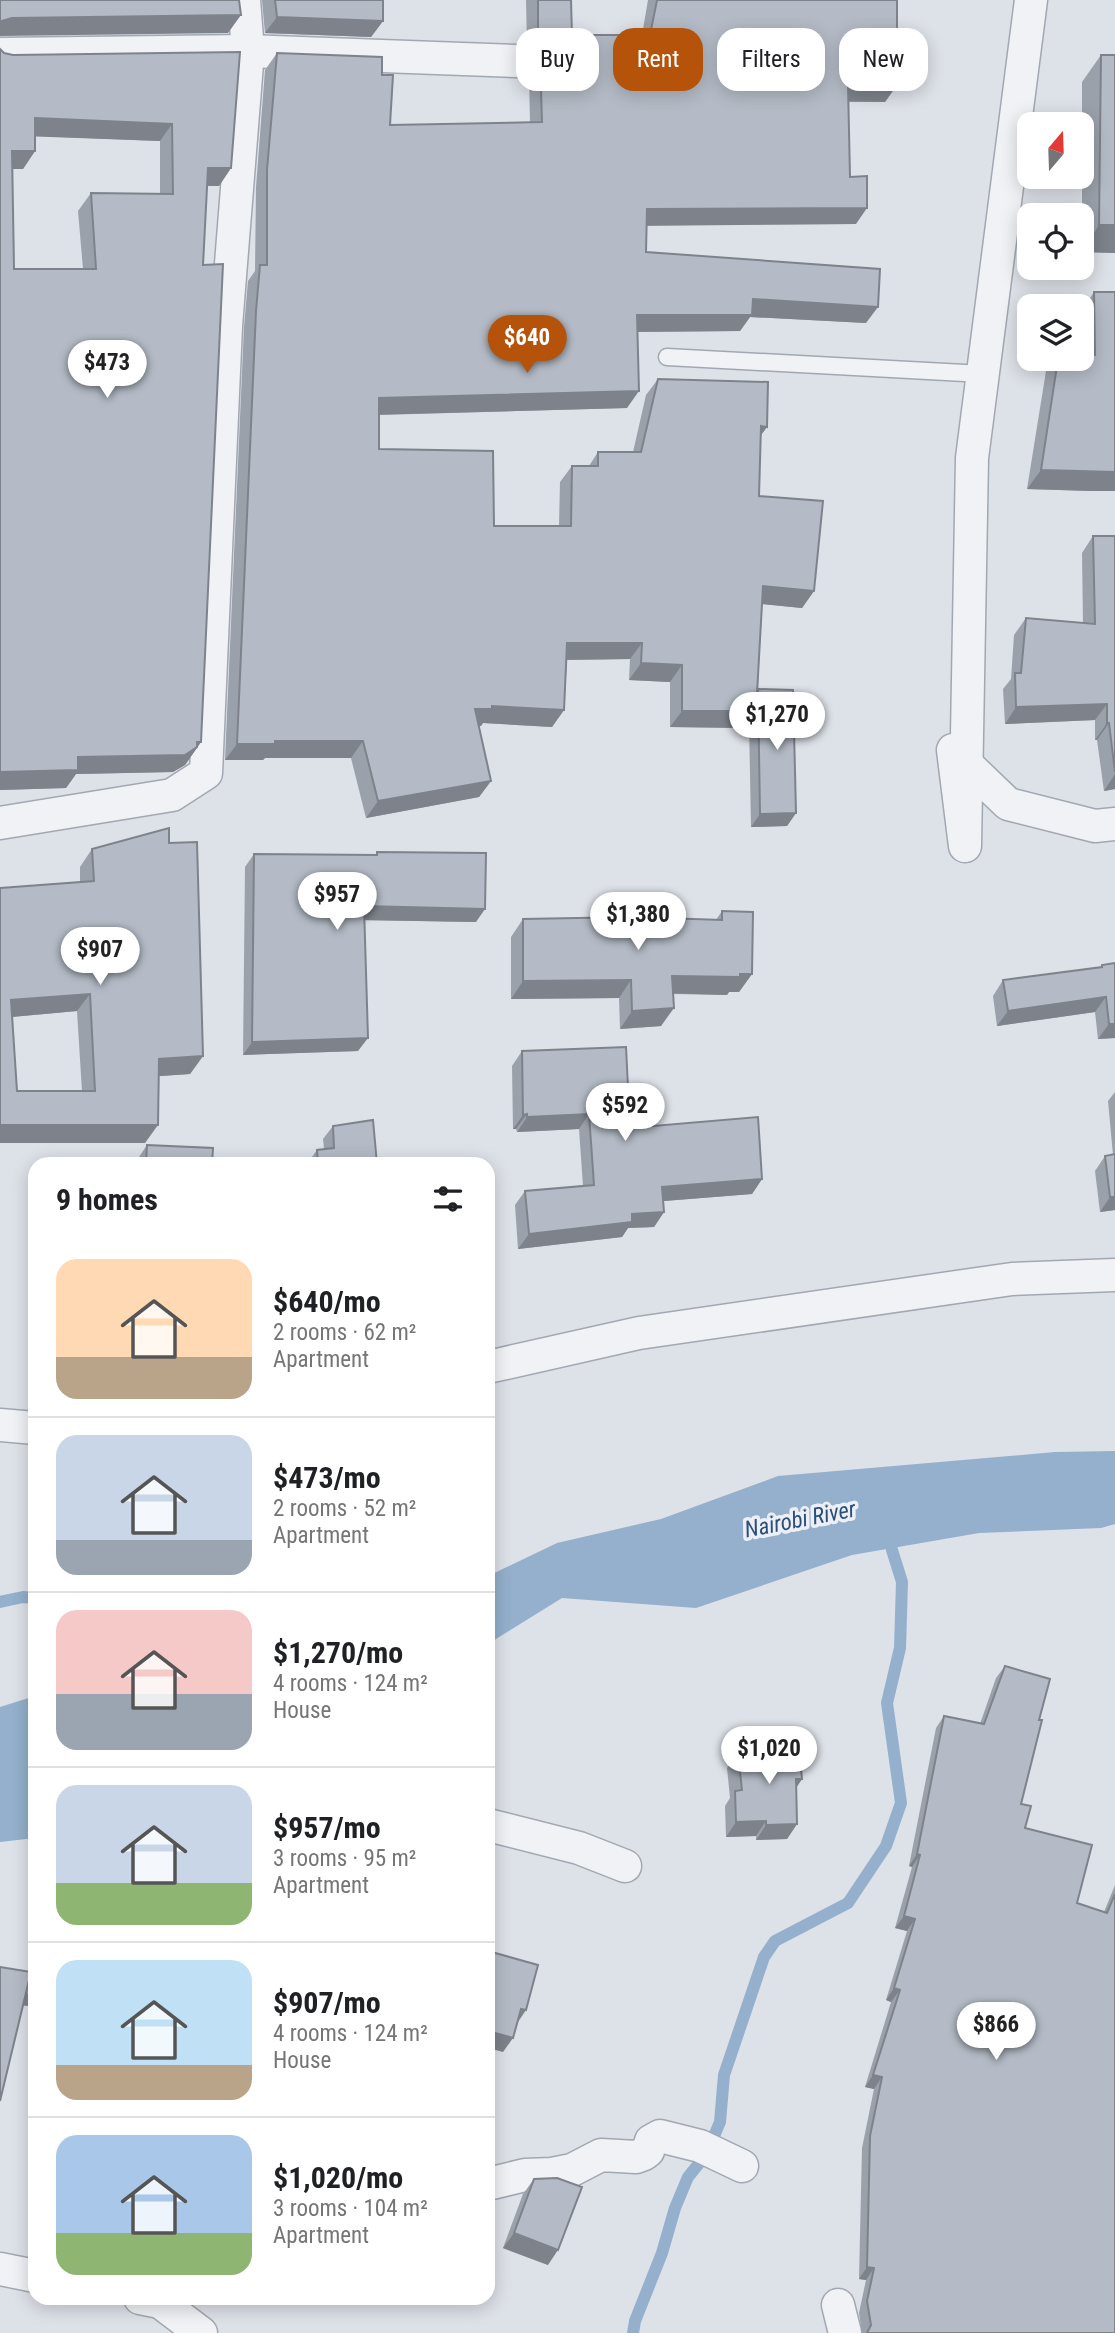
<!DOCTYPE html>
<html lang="en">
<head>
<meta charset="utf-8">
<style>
	:root { --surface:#fff; --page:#f6f6f6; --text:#202124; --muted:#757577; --line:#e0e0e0; --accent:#b45309 }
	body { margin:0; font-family:"Roboto Condensed",sans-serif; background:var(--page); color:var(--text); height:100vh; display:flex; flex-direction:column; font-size:26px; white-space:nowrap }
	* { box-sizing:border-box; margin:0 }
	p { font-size:23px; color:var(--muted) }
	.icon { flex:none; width:38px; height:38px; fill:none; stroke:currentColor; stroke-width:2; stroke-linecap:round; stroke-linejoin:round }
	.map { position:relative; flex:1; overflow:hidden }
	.panel { position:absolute; left:28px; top:1157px; width:467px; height:1148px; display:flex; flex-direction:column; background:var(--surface); border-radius:21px; box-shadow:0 4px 18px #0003 }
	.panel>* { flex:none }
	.guide { position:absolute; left:516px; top:28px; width:494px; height:63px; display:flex; gap:14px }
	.needle { width:46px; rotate:19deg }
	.fabs { position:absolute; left:1017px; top:112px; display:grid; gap:14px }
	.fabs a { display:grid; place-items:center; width:77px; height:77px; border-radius:14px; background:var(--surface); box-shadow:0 4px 18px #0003; font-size:35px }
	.price { position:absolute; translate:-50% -60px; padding:0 16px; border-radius:24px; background:#fff; color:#222; font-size:23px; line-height:46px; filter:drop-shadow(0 2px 4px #0008) }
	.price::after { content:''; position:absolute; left:50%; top:42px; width:21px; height:16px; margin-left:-10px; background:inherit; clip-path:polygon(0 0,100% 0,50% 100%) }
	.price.current { background:var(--accent); color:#fff }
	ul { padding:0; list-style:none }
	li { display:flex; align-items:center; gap:21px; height:175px; padding:0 28px }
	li+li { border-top:2px solid var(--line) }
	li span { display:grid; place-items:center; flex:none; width:196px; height:140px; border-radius:21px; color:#555 }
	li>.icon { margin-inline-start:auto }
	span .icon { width:84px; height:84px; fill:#fffc; stroke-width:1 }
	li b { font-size:30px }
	h2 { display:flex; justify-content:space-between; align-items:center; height:84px; padding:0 28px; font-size:30px }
	.tag { padding:0 24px; border-radius:21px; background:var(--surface); box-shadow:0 4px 18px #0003; font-size:24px; line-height:63px }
	.tag.current { background:var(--accent); color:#fff }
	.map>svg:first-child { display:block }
	.water { fill:#94b0cc }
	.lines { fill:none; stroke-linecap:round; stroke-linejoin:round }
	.stream { stroke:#94b0cc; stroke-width:12 }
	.service-casing { stroke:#a2a8b2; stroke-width:19 }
	.minor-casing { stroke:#a2a8b2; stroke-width:35 }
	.service { stroke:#f0f2f6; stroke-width:16 }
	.minor { stroke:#f0f2f6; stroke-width:32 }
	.wall { fill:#9ba1aa; fill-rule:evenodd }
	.shaded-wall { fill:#7e838b }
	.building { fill:#b4bbc6; stroke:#7e838b; stroke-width:2; fill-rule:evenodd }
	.labels { text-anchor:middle; stroke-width:7; stroke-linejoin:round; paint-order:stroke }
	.water-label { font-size:23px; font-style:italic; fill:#2b4f78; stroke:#ecf0f6 }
</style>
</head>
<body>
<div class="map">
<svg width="1115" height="2333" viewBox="0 0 1115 2333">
	<rect width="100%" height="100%" fill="#dde1e8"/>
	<!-- water -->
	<g class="water">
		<path d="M 1115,1451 L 1115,1524 L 1101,1528 L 979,1533 L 852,1555 L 696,1608 L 562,1598 L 488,1644 L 488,1576 L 557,1543 L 661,1519 L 778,1476 L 1055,1452 Z"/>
		<path d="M 35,1696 L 35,1838 L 0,1842 L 0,1707 Z"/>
	</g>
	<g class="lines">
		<!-- stream -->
		<g class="stream">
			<path d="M 0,1602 L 23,1597 L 35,1598"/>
			<path d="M 633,2333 L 635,2321 L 662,2253 L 675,2208 L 688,2177 L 706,2155 L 720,2122 L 724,2075 L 764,1957 L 775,1941 L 848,1903 L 886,1846 L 901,1803 L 887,1703 L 900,1648 L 902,1582 L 887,1534"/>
		</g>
		<defs>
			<path id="service" d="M 667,357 L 983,374"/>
			<g id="minor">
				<path d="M 0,54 L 248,51 L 516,61"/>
				<path d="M 953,750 L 965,846 L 972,458 L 1031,0"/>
				<path d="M 956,754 L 1008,804 L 1095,826 L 1115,824"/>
				<path d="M 0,823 L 172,795 L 206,773 L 226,326 L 248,51 L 244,0"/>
				<path d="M 488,1367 L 639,1333 L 1012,1279 L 1115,1275"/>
				<path d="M 0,1425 L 35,1428"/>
				<path d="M 488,1825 L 579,1848 L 625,1866"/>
				<path d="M 488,2184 L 525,2175 L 552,2174 L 572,2170 L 601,2155 L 636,2157 L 644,2154 L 648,2151 L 651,2141 L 660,2136 L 700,2146 L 742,2166"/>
				<path d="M 0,2269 L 35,2276"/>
				<path d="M 140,2298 L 160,2302 L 201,2333"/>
				<path d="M 838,2305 L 845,2333"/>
			</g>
		</defs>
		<!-- service casing -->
		<use href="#service" class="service-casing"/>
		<!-- minor casing -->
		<use href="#minor" class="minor-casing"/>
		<!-- service -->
		<use href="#service" class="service"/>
		<!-- minor -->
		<use href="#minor" class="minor"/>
	</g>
	<!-- wall -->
	<g class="wall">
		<path d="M 262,0 L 383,0 L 383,21 L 371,37 L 265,33 Z"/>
		<path d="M 526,0 L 571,0 L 572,35 L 642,35 L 648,0 L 897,0 L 897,85 L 885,102 L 848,102 L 850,177 L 856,224 L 646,225 L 646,252 L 866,323 L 750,317 L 740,331 L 637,332 L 627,408 L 379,415 L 379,449 L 494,526 L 559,526 L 560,482 L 572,466 L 589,466 L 598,452 L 633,452 L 646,395 L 658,379 L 767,427 L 760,436 L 759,496 L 814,591 L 802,608 L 762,604 L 758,689 L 796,813 L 787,826 L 751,827 L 749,722 L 745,728 L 670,727 L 670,682 L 629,680 L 630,659 L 567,660 L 564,710 L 552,727 L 483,723 L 481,726 L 479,726 L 491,781 L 479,797 L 366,818 L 351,758 L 265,758 L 263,760 L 225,760 L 244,327 L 248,281 L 255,271 L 256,187 L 265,70 L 277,53 L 382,75 L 390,125 L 530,123 L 529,74 L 534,61 L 532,53 L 527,46 Z"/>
		<path d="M 0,49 L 4,53 L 13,55 L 240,52 L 231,168 L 219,186 L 207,186 L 203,265 L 201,742 L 185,765 L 173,772 L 76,774 L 66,788 L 0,790 ZM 35,136 L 160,141 L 160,194 L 91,193 L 78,211 L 83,269 L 14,269 L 12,169 L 23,169 L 35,151 Z"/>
		<path d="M 1101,55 L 1115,55 L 1115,253 L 1082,252 L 1082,82 Z"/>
		<path d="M 1094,292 L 1115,292 L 1115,491 L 1092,491 L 1027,489 L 1046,371 L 1054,359 L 1082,359 L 1082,310 Z"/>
		<path d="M 1093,536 L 1115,536 L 1115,789 L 1104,791 L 1097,740 L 1095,740 L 1095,720 L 1005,724 L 1003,689 L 1011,679 L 1014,635 L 1026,618 L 1083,623 L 1082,553 Z"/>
		<path d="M 169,843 L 203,1056 L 190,1074 L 159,1076 L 145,1143 L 0,1143 L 0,888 L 80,882 L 80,867 L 92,849 ZM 77,1011 L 82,1091 L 17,1091 L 12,1017 Z"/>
		<path d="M 377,852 L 476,922 L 365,920 L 358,1051 L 243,1055 L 245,867 L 254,854 L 375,855 Z"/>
		<path d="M 722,911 L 752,974 L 739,992 L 729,992 L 727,995 L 673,994 L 661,1026 L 620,1029 L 619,998 L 511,999 L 511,937 L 523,919 L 716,920 Z"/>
		<path d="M 1102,965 L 1115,1038 L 1098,1039 L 1095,1012 L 997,1026 L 993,996 L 1003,980 L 1101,967 Z"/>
		<path d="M 522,1051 L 630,1128 L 762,1179 L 752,1194 L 663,1201 L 664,1212 L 654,1227 L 628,1228 L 622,1237 L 518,1249 L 515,1205 L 525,1191 L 583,1186 L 579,1129 L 517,1132 L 516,1129 L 513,1129 L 512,1066 Z"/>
		<path d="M 1115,1092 L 1115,1210 L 1100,1212 L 1095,1171 L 1105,1156 L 1113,1155 L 1108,1101 Z"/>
		<path d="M 333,1126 L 377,1164 L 307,1164 L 317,1150 L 324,1149 L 323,1139 Z"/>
		<path d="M 147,1145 L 212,1164 L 136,1164 L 137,1160 Z"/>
		<path d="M 1005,1666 L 1039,1720 L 1021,1804 L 1025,1828 L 1077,1903 L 1104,1912 L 1115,1885 L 1115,2333 L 862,2333 L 859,2313 L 866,2280 L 859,2279 L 862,2148 L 874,2089 L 865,2087 L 891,2002 L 886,2000 L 907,1931 L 895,1928 L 912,1867 L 909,1866 L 936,1728 L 944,1716 L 980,1724 L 996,1678 Z"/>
		<path d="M 738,1753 L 802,1779 L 796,1788 L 797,1824 L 787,1839 L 756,1840 L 756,1836 L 726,1837 L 725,1806 L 730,1798 L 727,1768 Z"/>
		<path d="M 35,1968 L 35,2198 L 30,2198 L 29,2006 L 23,2005 L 27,1987 Z"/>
		<path d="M 534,2179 L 548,2265 L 503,2248 L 523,2194 Z"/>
	</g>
	<!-- shaded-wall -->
	<g class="shaded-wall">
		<path d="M 241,15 L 228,33 L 0,36 L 0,23 L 2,21 L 12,18 Z"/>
		<path d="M 277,17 L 383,21 L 371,37 L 265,33 Z"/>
		<path d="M 848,85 L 897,85 L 885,102 L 836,101 Z"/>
		<path d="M 35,118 L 172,124 L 160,141 L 23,136 Z"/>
		<path d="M 12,151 L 35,151 L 23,169 L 0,169 Z"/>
		<path d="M 208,168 L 231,168 L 219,186 L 195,186 Z"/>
		<path d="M 867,208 L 856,224 L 635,226 L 647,209 Z"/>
		<path d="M 1099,225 L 1115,225 L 1115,253 L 1082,252 Z"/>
		<path d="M 753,299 L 878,307 L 866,323 L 750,317 L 740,331 L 625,332 L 637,315 Z"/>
		<path d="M 639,391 L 627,408 L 367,415 L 379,398 Z"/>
		<path d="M 761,426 L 767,427 L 755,443 Z"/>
		<path d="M 1041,470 L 1115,472 L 1115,491 L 1092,491 L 1027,489 Z"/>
		<path d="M 763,586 L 814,591 L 802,608 L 751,603 Z"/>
		<path d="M 567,643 L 642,643 L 630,659 L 556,660 Z"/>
		<path d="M 641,663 L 682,665 L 670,682 L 629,680 Z"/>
		<path d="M 1107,704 L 1095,720 L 1005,724 L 1016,707 Z"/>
		<path d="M 492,706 L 564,710 L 552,727 L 483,723 L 481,726 L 463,726 L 475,709 Z"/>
		<path d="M 682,711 L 756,711 L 745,728 L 670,727 Z"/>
		<path d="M 1107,723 L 1109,723 L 1097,740 L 1095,740 Z"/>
		<path d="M 275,741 L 363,741 L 351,758 L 265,758 L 263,760 L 225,760 L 237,744 Z"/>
		<path d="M 201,742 L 185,765 L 173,772 L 76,774 L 66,788 L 0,790 L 0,772 L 78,757 Z"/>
		<path d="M 1115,774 L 1115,789 L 1104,791 Z"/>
		<path d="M 491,781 L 479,797 L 366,818 L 378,801 Z"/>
		<path d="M 796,813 L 787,826 L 751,827 L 760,814 Z"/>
		<path d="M 364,906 L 485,909 L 476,922 L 355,920 Z"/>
		<path d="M 740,974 L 752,974 L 739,992 L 729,992 L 727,995 L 659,993 L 672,976 Z"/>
		<path d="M 631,980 L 619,998 L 511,999 L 523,981 Z"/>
		<path d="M 90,994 L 77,1011 L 0,1018 L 11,1000 Z"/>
		<path d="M 1106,997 L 1095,1012 L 997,1026 L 1008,1011 Z"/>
		<path d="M 674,1008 L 661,1026 L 620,1029 L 632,1011 Z"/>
		<path d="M 1109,1024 L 1115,1024 L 1115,1038 L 1098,1039 Z"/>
		<path d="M 368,1038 L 358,1051 L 243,1055 L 252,1042 Z"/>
		<path d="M 203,1056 L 190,1074 L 147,1077 L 159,1059 Z"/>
		<path d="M 527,1114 L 516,1129 L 513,1129 L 523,1115 Z"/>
		<path d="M 589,1114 L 579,1129 L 517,1132 L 527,1117 Z"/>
		<path d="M 0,1125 L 158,1125 L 145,1143 L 0,1143 Z"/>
		<path d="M 762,1179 L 752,1194 L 652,1202 L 662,1187 Z"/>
		<path d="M 1110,1197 L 1115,1197 L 1115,1210 L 1100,1212 Z"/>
		<path d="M 664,1212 L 654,1227 L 628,1228 L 622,1237 L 518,1249 L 529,1234 L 632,1214 Z"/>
		<path d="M 796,1779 L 802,1779 L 792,1794 Z"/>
		<path d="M 766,1821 L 756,1836 L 726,1837 L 736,1822 Z"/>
		<path d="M 797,1824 L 787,1839 L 756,1840 L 766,1825 Z"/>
		<path d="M 917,1854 L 920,1855 L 912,1867 L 909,1866 Z"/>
		<path d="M 904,1916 L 915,1919 L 907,1931 L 895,1928 Z"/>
		<path d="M 33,1986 L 35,1986 L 35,1998 L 29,2006 L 19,2005 Z"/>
		<path d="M 894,1988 L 900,1990 L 891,2002 L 886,2000 Z"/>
		<path d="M 521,2009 L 526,2010 L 516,2025 Z"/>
		<path d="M 488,2031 L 513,2038 L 503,2052 L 488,2048 Z"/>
		<path d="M 873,2075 L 882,2077 L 874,2089 L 865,2087 Z"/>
		<path d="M 514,2233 L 558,2250 L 548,2265 L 503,2248 Z"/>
		<path d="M 867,2267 L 874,2268 L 866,2280 L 859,2279 Z"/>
	</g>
	<!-- building -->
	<g class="building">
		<path d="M 0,0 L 239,0 L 241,15 L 12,18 L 2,21 L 0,23 Z"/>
		<path d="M 275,0 L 383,0 L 383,21 L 277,17 Z"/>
		<path d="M 538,0 L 571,0 L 572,35 L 650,35 L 657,0 L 897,0 L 897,85 L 848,85 L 850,177 L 867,176 L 867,208 L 647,209 L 646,252 L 880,269 L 878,307 L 753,299 L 752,315 L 637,315 L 639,391 L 379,398 L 379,449 L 493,451 L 494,526 L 571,526 L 572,466 L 598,466 L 598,452 L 641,452 L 658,379 L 768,382 L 767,427 L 761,426 L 759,496 L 823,501 L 814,591 L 763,586 L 756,711 L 682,711 L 682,665 L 641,663 L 642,643 L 567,643 L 564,710 L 492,706 L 492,709 L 475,709 L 491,781 L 378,801 L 363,741 L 275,741 L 275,744 L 237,744 L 256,311 L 260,265 L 267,265 L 267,170 L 277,53 L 382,57 L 382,75 L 393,75 L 390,125 L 542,122 L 540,57 L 546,44 L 544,36 L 538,30 Z"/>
		<path d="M 0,49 L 4,53 L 13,55 L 240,52 L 231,168 L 208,168 L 203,265 L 223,264 L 201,742 L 197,742 L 197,747 L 185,755 L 78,757 L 78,770 L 0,772 ZM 35,118 L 172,124 L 173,194 L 91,193 L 96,269 L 14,269 L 12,151 L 35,151 Z"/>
		<path d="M 1101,55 L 1115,55 L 1115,225 L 1099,225 Z"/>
		<path d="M 1094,292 L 1115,292 L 1115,472 L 1041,470 L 1058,359 L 1082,359 L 1082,354 L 1095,355 Z"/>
		<path d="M 1093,536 L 1115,536 L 1115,772 L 1109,723 L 1107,723 L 1107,704 L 1016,707 L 1015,673 L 1021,673 L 1026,618 L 1095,624 Z"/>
		<path d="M 758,689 L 793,690 L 796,813 L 760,814 Z"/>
		<path d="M 169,828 L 169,843 L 197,842 L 203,1056 L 159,1059 L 158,1125 L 0,1125 L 0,888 L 94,881 L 92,849 ZM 90,994 L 95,1091 L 17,1091 L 11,1000 Z"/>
		<path d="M 377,852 L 486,853 L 485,909 L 364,906 L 368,1038 L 252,1042 L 254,854 L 377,855 Z"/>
		<path d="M 722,911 L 753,912 L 752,974 L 740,974 L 740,977 L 672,976 L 674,1008 L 632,1011 L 631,980 L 523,981 L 523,919 L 633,917 L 722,920 Z"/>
		<path d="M 1115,963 L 1115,1024 L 1109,1024 L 1106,997 L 1008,1011 L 1003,980 L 1102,967 L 1102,965 Z"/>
		<path d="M 626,1047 L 630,1128 L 758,1117 L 762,1179 L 662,1187 L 664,1212 L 632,1214 L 632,1222 L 529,1234 L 525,1191 L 594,1185 L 589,1114 L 527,1117 L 527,1114 L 523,1115 L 522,1051 Z"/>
		<path d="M 373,1120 L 377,1164 L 318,1164 L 317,1150 L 334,1148 L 333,1126 Z"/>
		<path d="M 147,1145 L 213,1148 L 212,1164 L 146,1164 Z"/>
		<path d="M 1115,1154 L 1115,1197 L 1110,1197 L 1105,1156 Z"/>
		<path d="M 1005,1666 L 1050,1679 L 1039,1720 L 1042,1720 L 1021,1804 L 1031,1806 L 1025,1828 L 1092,1845 L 1077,1903 L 1107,1913 L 1115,1894 L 1115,2333 L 867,2333 L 871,2325 L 867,2301 L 874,2268 L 867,2267 L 870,2136 L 882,2077 L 873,2075 L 900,1990 L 894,1988 L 915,1919 L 904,1916 L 920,1855 L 917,1854 L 944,1716 L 984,1724 Z"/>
		<path d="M 799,1747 L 802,1779 L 796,1779 L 797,1824 L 766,1825 L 766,1821 L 736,1822 L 735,1791 L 742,1790 L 738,1753 Z"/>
		<path d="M 488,1951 L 538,1965 L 526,2010 L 521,2009 L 513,2038 L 488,2031 Z"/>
		<path d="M 0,1967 L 31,1972 L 0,2101 Z"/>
		<path d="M 557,2178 L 582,2187 L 558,2250 L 514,2233 L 534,2179 Z"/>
	</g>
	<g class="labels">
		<!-- water labels -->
		<g class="water-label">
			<text transform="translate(800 1519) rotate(-11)" y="8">Nairobi River</text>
		</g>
	</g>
</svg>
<div class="fabs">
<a><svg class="needle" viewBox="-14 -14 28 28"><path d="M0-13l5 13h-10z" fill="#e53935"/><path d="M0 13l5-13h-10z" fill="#757577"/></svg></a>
<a><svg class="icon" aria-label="locate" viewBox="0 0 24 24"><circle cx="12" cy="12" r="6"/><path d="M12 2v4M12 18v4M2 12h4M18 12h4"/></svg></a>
<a><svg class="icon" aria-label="layers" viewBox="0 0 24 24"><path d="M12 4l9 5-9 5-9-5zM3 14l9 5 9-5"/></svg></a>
</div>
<b class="price current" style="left:527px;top:375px">$640</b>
<b class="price" style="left:107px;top:400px">$473</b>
<b class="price" style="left:777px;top:752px">$1,270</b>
<b class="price" style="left:337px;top:932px">$957</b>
<b class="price" style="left:638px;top:952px">$1,380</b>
<b class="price" style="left:100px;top:987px">$907</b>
<b class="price" style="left:625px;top:1143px">$592</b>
<b class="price" style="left:769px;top:1786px">$1,020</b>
<b class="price" style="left:996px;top:2062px">$866</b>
<div class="guide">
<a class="tag">Buy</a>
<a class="tag current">Rent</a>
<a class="tag">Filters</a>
<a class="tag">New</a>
</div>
<section class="panel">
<h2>9 homes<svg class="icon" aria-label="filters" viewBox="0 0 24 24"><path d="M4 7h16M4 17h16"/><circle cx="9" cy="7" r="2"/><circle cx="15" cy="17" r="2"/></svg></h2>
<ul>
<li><span style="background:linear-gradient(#ffd9b3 70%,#b9a48a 0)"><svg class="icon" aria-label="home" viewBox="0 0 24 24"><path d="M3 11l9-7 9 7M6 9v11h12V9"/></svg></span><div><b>$640/mo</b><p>2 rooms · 62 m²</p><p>Apartment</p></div></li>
<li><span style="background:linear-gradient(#c9d6e8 75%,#9aa5b1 0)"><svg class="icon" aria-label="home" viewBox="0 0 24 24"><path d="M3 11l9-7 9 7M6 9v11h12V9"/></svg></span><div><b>$473/mo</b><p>2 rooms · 52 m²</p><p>Apartment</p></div></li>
<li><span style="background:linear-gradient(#f6c9c9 60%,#9aa5b1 0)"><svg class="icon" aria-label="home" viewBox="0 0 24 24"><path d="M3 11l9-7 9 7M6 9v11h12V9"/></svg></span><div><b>$1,270/mo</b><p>4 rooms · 124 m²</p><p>House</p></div></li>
<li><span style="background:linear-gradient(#c9d6e8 70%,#8fb573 0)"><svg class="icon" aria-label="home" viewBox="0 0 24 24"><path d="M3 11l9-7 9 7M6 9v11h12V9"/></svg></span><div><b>$957/mo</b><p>3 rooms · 95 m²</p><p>Apartment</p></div></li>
<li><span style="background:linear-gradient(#bfe0f5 75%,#b9a48a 0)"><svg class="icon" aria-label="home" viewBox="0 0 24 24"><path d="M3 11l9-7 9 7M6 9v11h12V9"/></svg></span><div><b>$907/mo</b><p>4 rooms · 124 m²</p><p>House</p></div></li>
<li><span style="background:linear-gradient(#a9c7e8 70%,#8fb573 0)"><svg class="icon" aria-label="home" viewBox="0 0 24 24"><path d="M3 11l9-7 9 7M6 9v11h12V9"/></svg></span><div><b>$1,020/mo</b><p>3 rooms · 104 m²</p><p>Apartment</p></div></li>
</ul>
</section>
</div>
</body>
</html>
